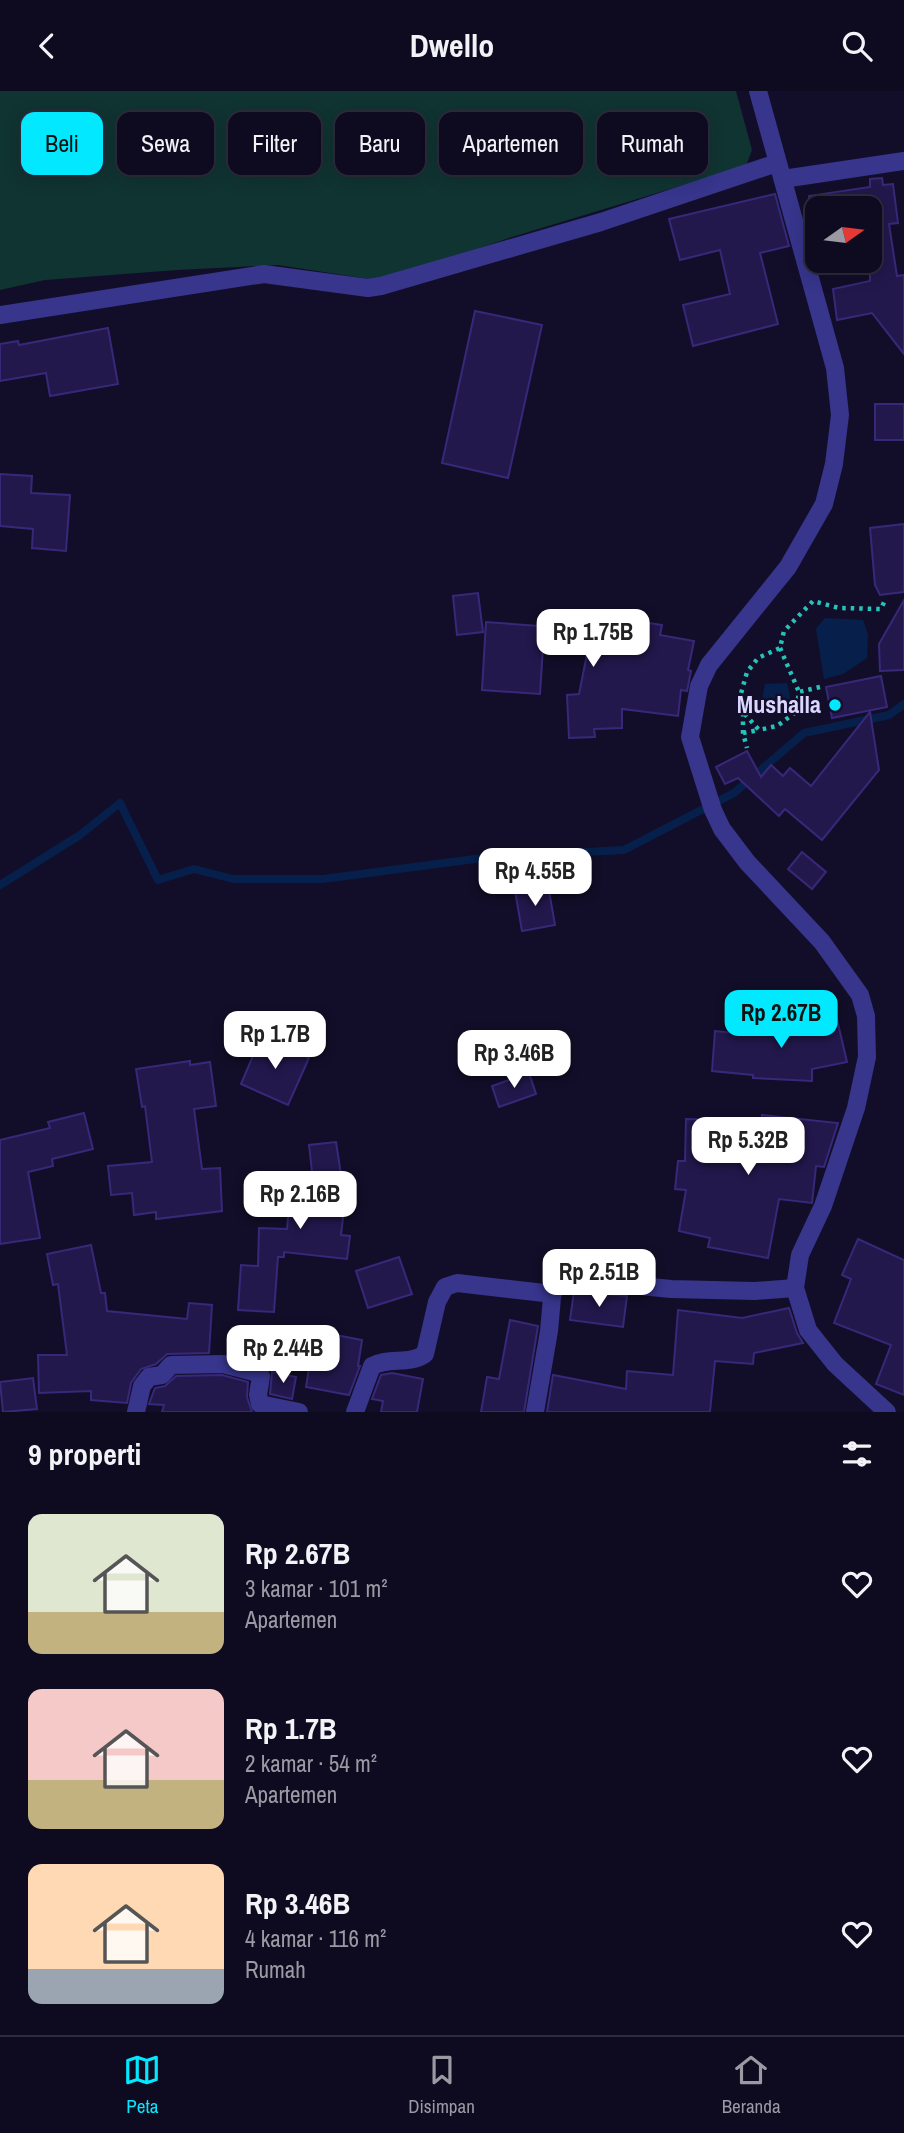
<!DOCTYPE html>
<html lang="id">
<head>
<meta charset="utf-8">
<style>
	:root { --surface:#0e0a1f; --page:#171328; --text:#f1f3f6; --muted:#9b9aa4; --line:#2e2b3d; --accent:#02e9ff }
	body { margin:0; font-family:"Archivo Narrow",sans-serif; background:var(--page); color:var(--text); height:100vh; display:flex; flex-direction:column; font-size:26px; white-space:nowrap }
	* { box-sizing:border-box; margin:0 }
	p { font-size:23px; color:var(--muted) }
	.icon { flex:none; width:38px; height:38px; fill:none; stroke:currentColor; stroke-width:2; stroke-linecap:round; stroke-linejoin:round }
	.map { position:relative; height:1321px; overflow:hidden }
	.drawer { display:flex; flex-direction:column; background:var(--surface); flex:1 }
	.drawer>* { flex:none }
	.hud { position:absolute; left:21px; top:21px; width:863px; height:63px; display:flex; gap:14px }
	.needle { width:46px; rotate:76deg }
	.controls { position:absolute; left:805px; top:105px; display:grid; gap:14px }
	.controls a { display:grid; place-items:center; width:77px; height:77px; border-radius:14px; background:var(--surface); box-shadow:0 4px 18px #0003,0 0 0 2px var(--line); font-size:35px }
	.price { position:absolute; translate:-50% -60px; padding:0 16px; border-radius:14px; background:#fff; color:#222; font-size:23px; line-height:46px; filter:drop-shadow(0 2px 4px #0008) }
	.price::after { content:''; position:absolute; left:50%; top:42px; width:21px; height:16px; margin-left:-10px; background:inherit; clip-path:polygon(0 0,100% 0,50% 100%) }
	.price.active { background:var(--accent); color:#111 }
	ul { padding:0; list-style:none }
	li { display:flex; align-items:center; gap:21px; height:175px; padding:0 28px }
	li span { display:grid; place-items:center; flex:none; width:196px; height:140px; border-radius:14px; color:#555 }
	li>.icon { margin-inline-start:auto }
	span .icon { width:84px; height:84px; fill:#fffc; stroke-width:1 }
	li b { font-size:30px }
	h2 { display:flex; justify-content:space-between; align-items:center; height:84px; padding:0 28px; font-size:30px }
	.tag { padding:0 24px; border-radius:14px; background:var(--surface); box-shadow:0 4px 18px #0003,0 0 0 2px var(--line); font-size:24px; line-height:63px }
	.tag.active { background:var(--accent); color:#111 }
	header { display:flex; justify-content:space-between; align-items:center; height:91px; padding:0 28px; background:var(--surface); font-size:32px; font-weight:700 }
	.tab-bar { display:flex; justify-content:space-around; align-items:center; height:98px; border-top:2px solid var(--line); background:var(--surface); font-size:19px; color:var(--muted) }
	.tab-bar a { display:grid; justify-items:center; gap:4px }
	.tab-bar .active { color:var(--accent) }
	.map>svg:first-child { display:block }
	.green { fill:#103432 }
	.water { fill:#06204b }
	.lines { fill:none; stroke-linecap:round; stroke-linejoin:round }
	.stream { stroke:#06204b; stroke-width:8 }
	.building { fill:#22184c; stroke:#38287a; stroke-width:2 }
	.path { stroke:#25c4b9; stroke-width:4.5; stroke-dasharray:3.5 5; stroke-linecap:butt }
	.street { stroke:#37358c; stroke-width:18 }
	.poi-dot { fill:#02e9ff; stroke:#120e29; stroke-width:2.5 }
	.labels { text-anchor:middle; stroke-width:5; stroke-linejoin:round; paint-order:stroke }
	.poi-label { font-size:24px; font-weight:bold; fill:#dad6ff; stroke:#120e29; text-anchor:end }
</style>
</head>
<body>
<header><svg class="icon" aria-label="back" viewBox="0 0 24 24"><path d="M15 5l-7 7 7 7"/></svg>Dwello<svg class="icon" aria-label="search" viewBox="0 0 24 24"><circle cx="10" cy="10" r="6"/><path d="M15 15l6 6"/></svg></header>
<div class="map">
<svg width="904" height="1321" viewBox="0 0 904 1321">
	<rect width="100%" height="100%" fill="#120e29"/>
	<!-- green -->
	<path class="green" d="M 0,0 L 736,0 L 752,59 L 746,75 L 512,146 L 382,190 L 278,174 L 177,179 L 45,189 L 0,199 Z"/>
	<!-- water -->
	<g class="water">
		<path d="M 825,527 L 863,529 L 868,544 L 867,567 L 843,583 L 824,588 L 816,538 Z"/>
		<path d="M 787,592 L 792,614 L 783,622 L 770,623 L 760,620 L 765,593 Z"/>
	</g>
	<g class="lines">
		<!-- stream -->
		<path class="stream" d="M 0,794 L 80,744 L 120,712 L 158,789 L 194,778 L 233,788 L 323,788 L 490,766 L 624,759 L 734,702 L 804,642 L 889,624 L 904,613"/>
	</g>
	<!-- building -->
	<g class="building">
		<path d="M 882,87 L 883,94 L 893,93 L 898,132 L 889,133 L 897,185 L 904,184 L 904,263 L 872,222 L 837,229 L 833,198 L 870,190 L 870,117 L 810,117 L 809,105 L 870,96 L 870,88 Z"/>
		<path d="M 775,103 L 789,155 L 760,162 L 778,233 L 693,255 L 683,214 L 730,203 L 720,159 L 680,169 L 669,128 Z"/>
		<path d="M 475,220 L 542,234 L 508,387 L 442,372 Z"/>
		<path d="M 108,237 L 118,293 L 50,305 L 46,282 L 0,290 L 0,253 L 18,250 L 19,254 Z"/>
		<rect x="875" y="313" width="29" height="36"/>
		<path d="M 0,383 L 32,385 L 31,402 L 70,404 L 66,460 L 32,457 L 33,438 L 0,435 Z"/>
		<path d="M 904,433 L 904,501 L 880,504 L 875,494 L 870,437 Z"/>
		<path d="M 478,502 L 483,541 L 457,544 L 453,505 Z"/>
		<path d="M 904,509 L 904,579 L 880,580 L 879,553 Z"/>
		<path d="M 554,527 L 584,528 L 584,535 L 628,543 L 630,529 L 662,534 L 660,544 L 694,550 L 688,579 L 691,580 L 687,600 L 681,599 L 678,625 L 622,618 L 622,637 L 594,638 L 595,646 L 569,647 L 567,604 L 579,603 L 588,558 L 543,556 L 540,603 L 482,599 L 486,531 L 553,536 Z"/>
		<path d="M 881,585 L 887,616 L 832,627 L 826,596 Z"/>
		<path d="M 870,621 L 879,679 L 822,749 L 785,718 L 779,725 L 738,687 L 725,693 L 716,676 L 747,660 L 761,686 L 771,674 L 783,685 L 790,677 L 811,695 Z"/>
		<path d="M 802,761 L 826,781 L 812,798 L 788,778 Z"/>
		<path d="M 548,794 L 555,834 L 522,840 L 515,800 Z"/>
		<path d="M 836,924 L 847,971 L 812,978 L 812,990 L 753,987 L 753,984 L 712,980 L 715,940 L 757,944 L 757,933 L 791,935 Z"/>
		<path d="M 261,946 L 309,967 L 288,1014 L 241,993 Z"/>
		<path d="M 190,970 L 190,974 L 210,971 L 216,1015 L 194,1018 L 202,1078 L 220,1077 L 222,1120 L 156,1128 L 156,1121 L 134,1124 L 132,1102 L 111,1104 L 108,1075 L 152,1071 L 145,1015 L 142,1016 L 136,978 Z"/>
		<path d="M 529,982 L 536,1003 L 499,1016 L 492,995 Z"/>
		<path d="M 84,1022 L 93,1058 L 52,1068 L 53,1075 L 28,1081 L 40,1147 L 0,1153 L 0,1049 L 50,1037 L 48,1031 Z"/>
		<path d="M 762,1024 L 838,1032 L 824,1076 L 816,1075 L 812,1112 L 779,1108 L 768,1167 L 708,1156 L 710,1147 L 679,1140 L 686,1099 L 675,1098 L 678,1070 L 685,1070 L 686,1028 L 762,1030 Z"/>
		<path d="M 336,1051 L 345,1110 L 341,1144 L 350,1145 L 347,1168 L 284,1161 L 284,1166 L 278,1166 L 274,1221 L 238,1219 L 241,1174 L 258,1175 L 259,1137 L 287,1138 L 290,1104 L 315,1107 L 309,1054 Z"/>
		<path d="M 858,1148 L 904,1169 L 904,1304 L 876,1293 L 891,1254 L 834,1232 L 851,1188 L 842,1184 Z"/>
		<path d="M 91,1154 L 101,1202 L 105,1202 L 107,1220 L 187,1228 L 189,1212 L 212,1214 L 209,1262 L 167,1263 L 156,1273 L 141,1278 L 131,1292 L 127,1312 L 91,1309 L 91,1300 L 39,1302 L 38,1264 L 67,1264 L 58,1193 L 53,1194 L 47,1163 Z"/>
		<path d="M 399,1166 L 412,1203 L 368,1217 L 356,1180 Z"/>
		<path d="M 574,1200 L 627,1205 L 623,1236 L 570,1229 Z"/>
		<path d="M 789,1217 L 797,1242 L 803,1252 L 754,1262 L 753,1273 L 715,1270 L 710,1321 L 547,1321 L 553,1284 L 626,1298 L 627,1280 L 673,1284 L 678,1219 L 742,1227 Z"/>
		<path d="M 510,1229 L 538,1235 L 524,1321 L 481,1321 L 487,1286 L 499,1288 Z"/>
		<path d="M 315,1240 L 362,1249 L 358,1275 L 360,1275 L 349,1304 L 306,1296 Z"/>
		<path d="M 272,1281 L 296,1286 L 292,1308 L 270,1303 Z"/>
		<path d="M 392,1282 L 423,1288 L 417,1321 L 381,1321 L 383,1310 L 372,1308 L 381,1284 Z"/>
		<path d="M 222,1284 L 248,1291 L 247,1306 L 252,1321 L 162,1321 L 164,1314 L 149,1313 L 155,1297 L 165,1295 L 176,1285 Z"/>
		<path d="M 33,1287 L 37,1318 L 3,1321 L 0,1291 Z"/>
	</g>
	<g class="lines">
		<!-- path -->
		<g class="path">
			<path d="M 780,557 L 799,601"/>
			<path d="M 820,596 L 799,601 L 796,621 L 777,635 L 759,639 L 743,621 L 740,606 L 747,581 L 758,567 L 780,557 L 784,540 L 813,510 L 839,517 L 881,518 L 885,509"/>
			<path d="M 743,622 L 743,642 L 747,657"/>
			<path d="M 743,642 L 759,639"/>
		</g>
		<!-- street -->
		<g class="street">
			<path d="M 758,0 L 835,277 L 840,324 L 834,373 L 824,413 L 788,476 L 709,574 L 699,595 L 690,646 L 713,719 L 722,738 L 747,771 L 822,851 L 860,904 L 866,925 L 867,966 L 856,1017 L 823,1115 L 800,1164 L 795,1197 L 808,1239 L 835,1273 L 887,1321"/>
			<path d="M 783,88 L 904,70"/>
			<path d="M 0,224 L 264,183 L 368,197 L 381,195 L 601,131 L 777,72"/>
			<path d="M 136,1321 L 142,1295 L 149,1286 L 162,1284 L 171,1274 L 223,1273 L 258,1282 L 261,1285 L 258,1304 L 260,1313 L 299,1321"/>
			<path d="M 355,1321 L 372,1275 C 389,1266 409,1274 425,1263 L 437,1211 L 445,1196 L 457,1192 L 553,1203"/>
			<path d="M 535,1321 L 549,1240 L 553,1196 L 561,1187 L 671,1198 L 755,1200 L 795,1197"/>
		</g>
	</g>
	<!-- markers -->
	<circle class="poi-dot" cx="835" cy="614" r="7"/>
	<g class="labels">
		<!-- poi labels -->
		<g class="poi-label">
			<text x="821" y="622">Mushalla</text>
		</g>
	</g>
</svg>
<div class="controls">
<a><svg class="needle" viewBox="-14 -14 28 28"><path d="M0-13l5 13h-10z" fill="#e53935"/><path d="M0 13l5-13h-10z" fill="#9b9aa4"/></svg></a>
</div>
<b class="price" style="left:593px;top:578px">Rp 1.75B</b>
<b class="price" style="left:535px;top:817px">Rp 4.55B</b>
<b class="price active" style="left:781px;top:959px">Rp 2.67B</b>
<b class="price" style="left:275px;top:980px">Rp 1.7B</b>
<b class="price" style="left:514px;top:999px">Rp 3.46B</b>
<b class="price" style="left:748px;top:1086px">Rp 5.32B</b>
<b class="price" style="left:300px;top:1140px">Rp 2.16B</b>
<b class="price" style="left:599px;top:1218px">Rp 2.51B</b>
<b class="price" style="left:283px;top:1294px">Rp 2.44B</b>
<div class="hud">
<a class="tag active">Beli</a>
<a class="tag">Sewa</a>
<a class="tag">Filter</a>
<a class="tag">Baru</a>
<a class="tag">Apartemen</a>
<a class="tag">Rumah</a>
</div>
</div>
<section class="drawer">
<h2>9 properti<svg class="icon" aria-label="filters" viewBox="0 0 24 24"><path d="M4 7h16M4 17h16"/><circle cx="9" cy="7" r="2"/><circle cx="15" cy="17" r="2"/></svg></h2>
<ul>
<li><span style="background:linear-gradient(#dfe7d0 70%,#c2b280 0)"><svg class="icon" aria-label="home" viewBox="0 0 24 24"><path d="M3 11l9-7 9 7M6 9v11h12V9"/></svg></span><div><b>Rp 2.67B</b><p>3 kamar · 101 m²</p><p>Apartemen</p></div><svg class="icon" aria-label="heart" viewBox="0 0 24 24"><path d="M12 20l-8-8c-3-5 5-10 8-4 3-6 11-1 8 4z"/></svg></li>
<li><span style="background:linear-gradient(#f6c9c9 65%,#c2b280 0)"><svg class="icon" aria-label="home" viewBox="0 0 24 24"><path d="M3 11l9-7 9 7M6 9v11h12V9"/></svg></span><div><b>Rp 1.7B</b><p>2 kamar · 54 m²</p><p>Apartemen</p></div><svg class="icon" aria-label="heart" viewBox="0 0 24 24"><path d="M12 20l-8-8c-3-5 5-10 8-4 3-6 11-1 8 4z"/></svg></li>
<li><span style="background:linear-gradient(#ffd9b3 75%,#9aa5b1 0)"><svg class="icon" aria-label="home" viewBox="0 0 24 24"><path d="M3 11l9-7 9 7M6 9v11h12V9"/></svg></span><div><b>Rp 3.46B</b><p>4 kamar · 116 m²</p><p>Rumah</p></div><svg class="icon" aria-label="heart" viewBox="0 0 24 24"><path d="M12 20l-8-8c-3-5 5-10 8-4 3-6 11-1 8 4z"/></svg></li>
</ul>
</section>
<nav class="tab-bar">
<a class="active"><svg class="icon" aria-label="map" viewBox="0 0 24 24"><path d="M3 6l6-2 6 2 6-2v14l-6 2-6-2-6 2zM9 4v14M15 6v14"/></svg>Peta</a>
<a><svg class="icon" aria-label="saved" viewBox="0 0 24 24"><path d="M7 4h10v16l-5-4-5 4z"/></svg>Disimpan</a>
<a><svg class="icon" aria-label="home" viewBox="0 0 24 24"><path d="M3 11l9-7 9 7M6 9v11h12V9"/></svg>Beranda</a>
</nav>
</body>
</html>
